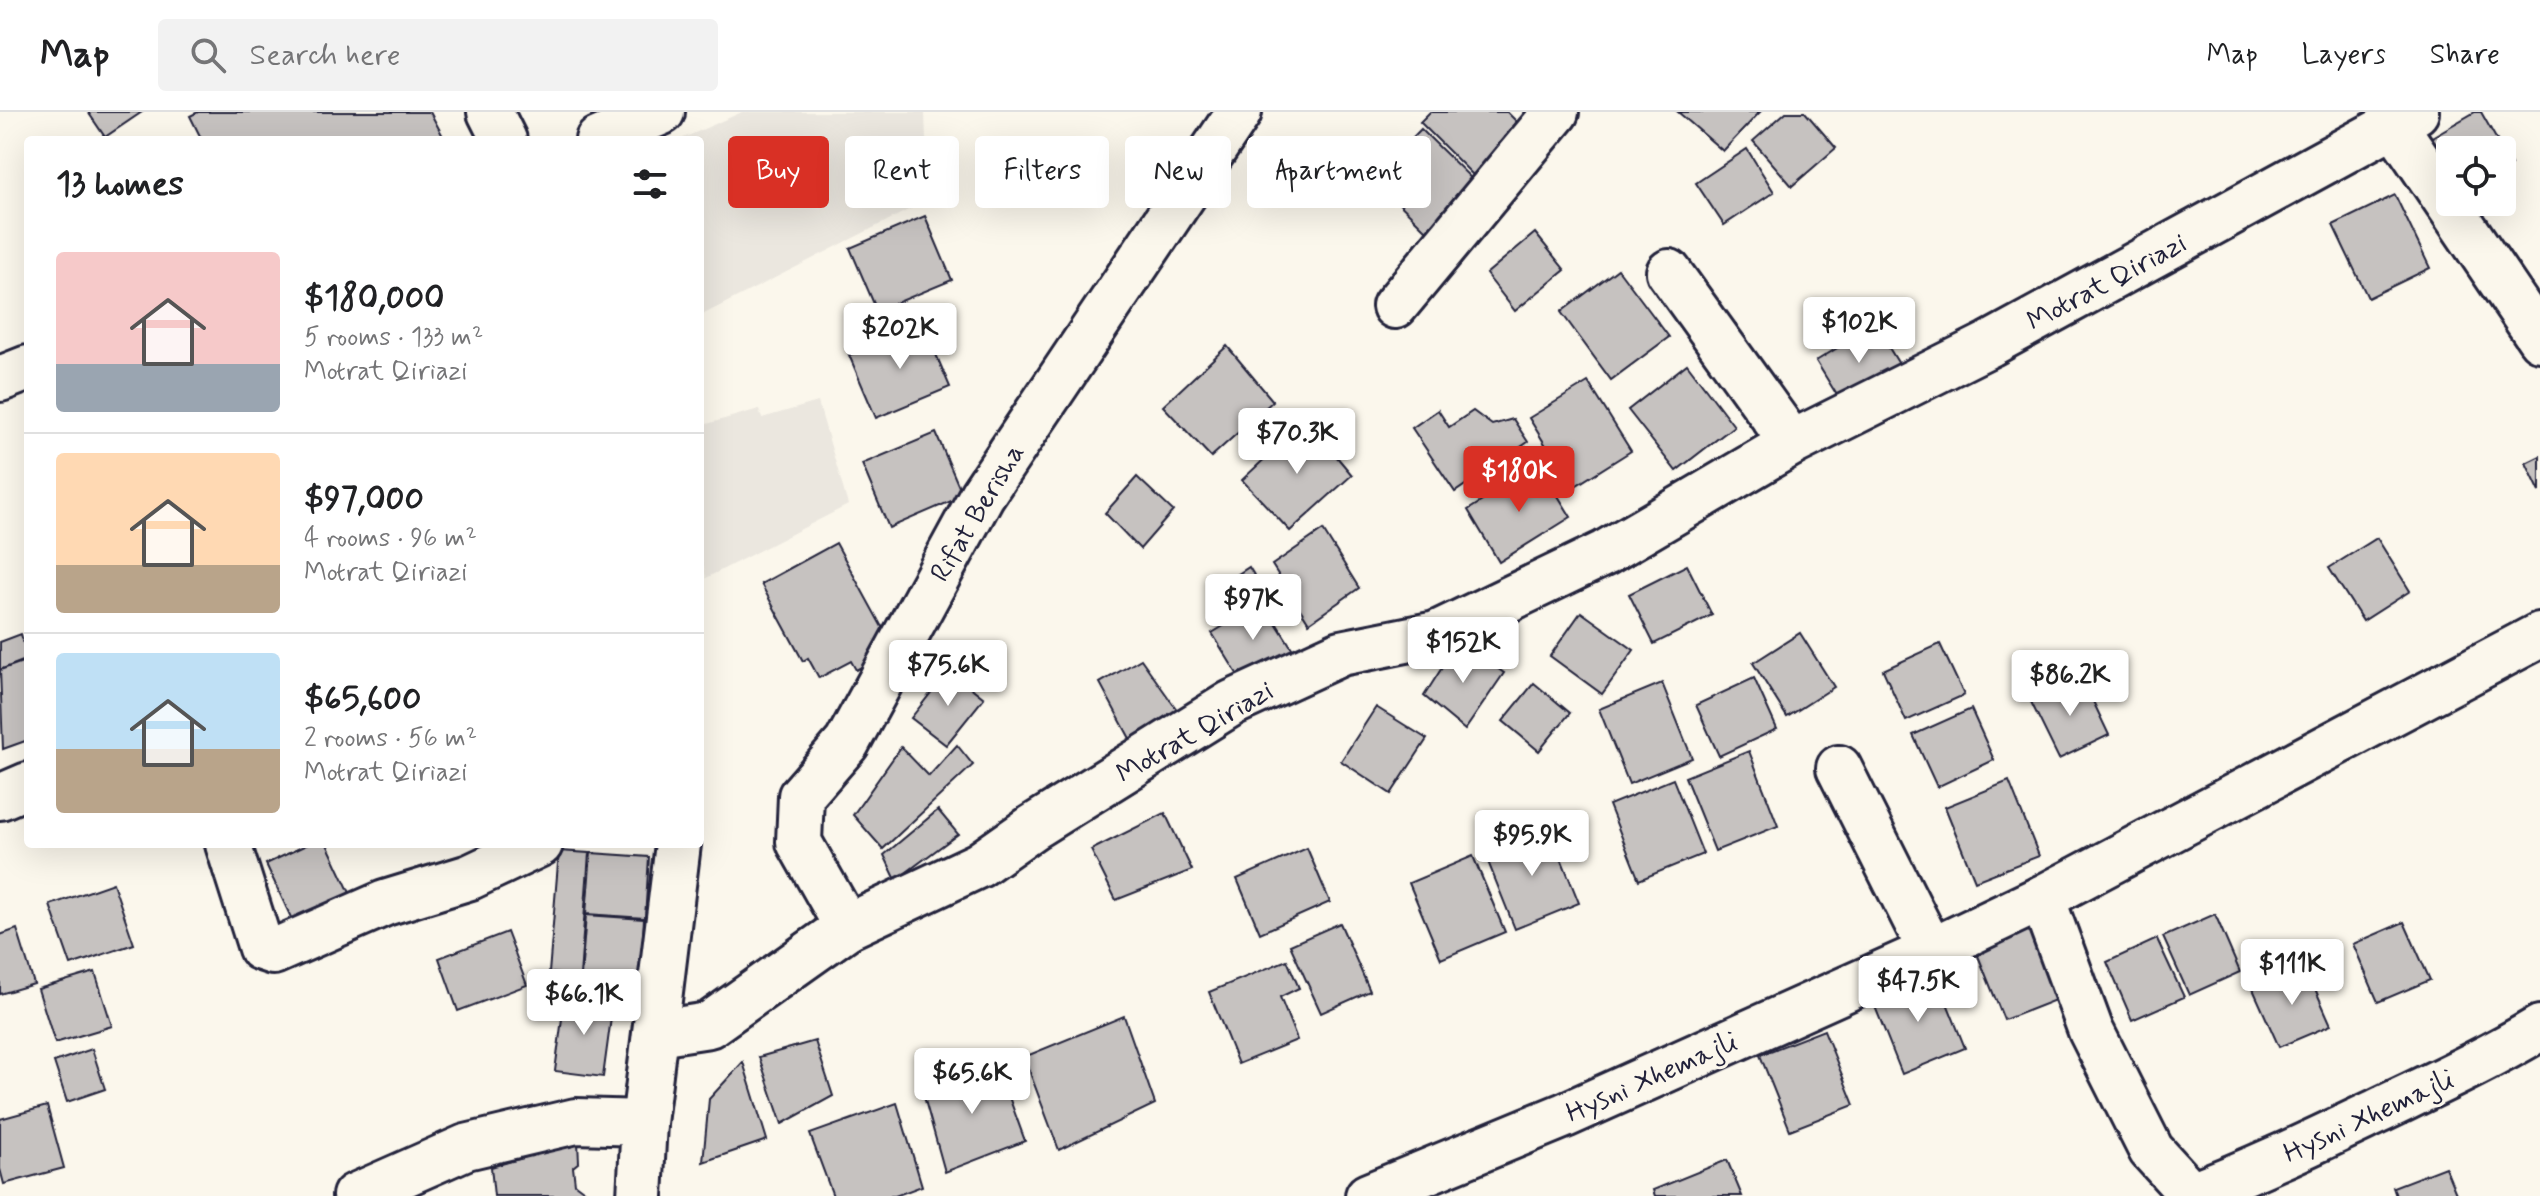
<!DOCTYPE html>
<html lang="en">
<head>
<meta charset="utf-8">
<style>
	:root { --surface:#fff; --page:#f2f2f2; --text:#202124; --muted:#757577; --line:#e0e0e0; --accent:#d93025 }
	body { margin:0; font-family:Mynerve,sans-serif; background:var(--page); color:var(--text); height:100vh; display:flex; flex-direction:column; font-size:30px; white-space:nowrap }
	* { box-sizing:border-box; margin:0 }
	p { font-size:26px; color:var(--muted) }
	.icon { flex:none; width:44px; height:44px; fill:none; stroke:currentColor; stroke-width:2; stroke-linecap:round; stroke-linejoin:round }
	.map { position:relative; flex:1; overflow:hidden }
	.sheet { position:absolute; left:24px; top:24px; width:680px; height:712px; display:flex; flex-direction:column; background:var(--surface); border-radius:8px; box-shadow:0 8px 32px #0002 }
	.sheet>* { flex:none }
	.guide { position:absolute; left:728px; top:24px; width:760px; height:72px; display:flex; gap:16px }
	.tools { position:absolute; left:2436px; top:24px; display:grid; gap:16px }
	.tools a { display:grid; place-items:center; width:80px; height:80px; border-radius:8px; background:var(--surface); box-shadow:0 8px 32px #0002; font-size:40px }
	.price { position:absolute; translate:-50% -68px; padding:0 18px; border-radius:8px; background:#fff; color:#222; font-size:26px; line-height:52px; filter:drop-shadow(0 2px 4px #0008) }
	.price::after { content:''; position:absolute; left:50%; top:48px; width:24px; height:18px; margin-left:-12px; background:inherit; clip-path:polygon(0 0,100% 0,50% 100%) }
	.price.on { background:var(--accent); color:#fff }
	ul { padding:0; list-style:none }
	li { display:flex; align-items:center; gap:24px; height:200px; padding:0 32px }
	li+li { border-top:2px solid var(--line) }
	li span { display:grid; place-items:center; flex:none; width:224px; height:160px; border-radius:8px; color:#555 }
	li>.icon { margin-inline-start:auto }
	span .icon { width:96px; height:96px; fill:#fffc; stroke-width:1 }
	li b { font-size:34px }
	h2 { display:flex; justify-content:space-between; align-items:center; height:96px; padding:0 32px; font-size:34px }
	.chip { padding:0 28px; border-radius:8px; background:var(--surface); box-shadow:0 8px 32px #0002; font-size:28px; line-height:72px }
	.chip.on { background:var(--accent); color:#fff }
	header { display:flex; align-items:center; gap:48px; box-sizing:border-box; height:112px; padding:0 40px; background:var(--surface); border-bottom:2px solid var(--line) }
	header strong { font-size:38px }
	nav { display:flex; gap:44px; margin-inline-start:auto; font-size:28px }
	.search { width:560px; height:72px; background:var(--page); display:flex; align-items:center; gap:20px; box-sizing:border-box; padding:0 28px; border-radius:8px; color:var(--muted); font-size:30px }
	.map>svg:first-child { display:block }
	.built { fill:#ebe7df }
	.building { fill:#c6c2c0; stroke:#22223b; stroke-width:2 }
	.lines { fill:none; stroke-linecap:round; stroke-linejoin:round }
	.minor-casing { stroke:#22223b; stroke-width:50 }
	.tertiary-casing { stroke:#22223b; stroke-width:50 }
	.minor { stroke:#fbf7ec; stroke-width:44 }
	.tertiary { stroke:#fbf7ec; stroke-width:44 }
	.labels { text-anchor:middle; stroke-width:6; stroke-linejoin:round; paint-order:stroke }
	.street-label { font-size:28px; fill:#22223b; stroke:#fbf7ec }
</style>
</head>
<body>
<header>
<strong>Map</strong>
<div class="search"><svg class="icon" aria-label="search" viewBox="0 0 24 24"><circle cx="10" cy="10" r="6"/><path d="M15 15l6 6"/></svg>Search here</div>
<nav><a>Map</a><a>Layers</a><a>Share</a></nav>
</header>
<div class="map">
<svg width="2540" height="1084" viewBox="0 0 2540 1084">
	<rect width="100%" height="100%" fill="#fbf7ec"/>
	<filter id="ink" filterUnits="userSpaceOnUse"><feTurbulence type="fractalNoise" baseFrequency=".0125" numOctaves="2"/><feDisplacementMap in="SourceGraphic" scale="16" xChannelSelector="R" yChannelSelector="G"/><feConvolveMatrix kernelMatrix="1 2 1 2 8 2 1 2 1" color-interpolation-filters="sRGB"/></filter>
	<g filter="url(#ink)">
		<!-- built -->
		<g class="built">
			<path d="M 742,0 L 925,0 L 928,88 L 700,204 L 700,28 L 679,28 Z"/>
			<path d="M 818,290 L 848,393 L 706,466 L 700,439 L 700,314 L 759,297 L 762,306 Z"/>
		</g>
		<!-- building -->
		<g class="building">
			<path d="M 88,0 L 142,0 L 105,25 Z"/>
			<path d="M 198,0 L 430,0 L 445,28 L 202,28 L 190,4 Z"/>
			<path d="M 1430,0 L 1507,0 L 1525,18 L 1477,67 L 1420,10 Z"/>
			<path d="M 1678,0 L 1760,0 L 1723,39 Z"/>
			<path d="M 1786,0 L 1805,0 L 1836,36 L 1792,74 L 1753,29 Z"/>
			<path d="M 2475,0 L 2481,0 L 2511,53 L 2502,58 L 2502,38 L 2450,38 L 2450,59 L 2430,26 Z"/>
			<path d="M 1421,17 L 1479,74 L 1431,123 L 1373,66 Z"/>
			<path d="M 1747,37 L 1774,80 L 1724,113 L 1696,71 Z"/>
			<path d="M 2395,83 L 2430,156 L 2368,186 L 2333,113 Z"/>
			<path d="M 925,104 L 952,168 L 877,199 L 850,136 Z"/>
			<path d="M 1535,121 L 1565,158 L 1515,199 L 1486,162 Z"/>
			<path d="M 1618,157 L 1669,225 L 1611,268 L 1561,200 Z"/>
			<path d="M 923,212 L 950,275 L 876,306 L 849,243 Z"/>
			<path d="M 1875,213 L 1902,257 L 1843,293 L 1816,249 Z"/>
			<path d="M 1227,234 L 1273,289 L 1211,345 L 1163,294 Z"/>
			<path d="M 1687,252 L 1734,314 L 1676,359 L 1628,298 Z"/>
			<path d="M 1588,270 L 1631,339 L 1572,376 L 1529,306 Z"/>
			<path d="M 1438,298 L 1449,315 L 1473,299 L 1492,313 L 1513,307 L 1528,330 L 1455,380 L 1412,316 Z"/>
			<path d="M 1306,308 L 1352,363 L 1290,419 L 1242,368 Z"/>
			<path d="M 936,321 L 963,384 L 889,416 L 862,352 Z"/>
			<path d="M 2540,344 L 2540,380 L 2526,351 Z"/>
			<path d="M 1539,353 L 1571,405 L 1499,450 L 1468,398 Z"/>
			<path d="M 1137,365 L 1173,399 L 1140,437 L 1105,401 Z"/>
			<path d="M 1323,418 L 1359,476 L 1309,511 L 1272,453 Z"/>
			<path d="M 2377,426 L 2410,479 L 2363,509 L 2329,456 Z"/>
			<path d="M 836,431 L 894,537 L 856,558 L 851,549 L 819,566 L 808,546 L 803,549 L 761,472 Z"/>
			<path d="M 1687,453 L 1712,503 L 1654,532 L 1629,482 Z"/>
			<path d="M 1249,455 L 1260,473 L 1243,484 L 1232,466 Z"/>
			<path d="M 1263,490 L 1295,541 L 1242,570 L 1212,521 Z"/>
			<path d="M 1581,500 L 1634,538 L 1602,582 L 1550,544 Z"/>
			<path d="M 1800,521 L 1834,575 L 1787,605 L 1753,551 Z"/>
			<path d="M 21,522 L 28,547 L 0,558 L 0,530 Z"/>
			<path d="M 1459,529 L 1504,561 L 1465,618 L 1424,584 Z"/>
			<path d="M 1940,532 L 1964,583 L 1906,609 L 1883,558 Z"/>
			<path d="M 1141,547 L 1180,602 L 1134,634 L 1100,571 Z"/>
			<path d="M 28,548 L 28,628 L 3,637 L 0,558 Z"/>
			<path d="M 949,558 L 984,586 L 946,633 L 911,606 Z"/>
			<path d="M 1754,566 L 1777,617 L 1719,644 L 1696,593 Z"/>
			<path d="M 2082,566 L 2109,623 L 2059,647 L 2031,590 Z"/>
			<path d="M 1534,571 L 1570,601 L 1539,639 L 1503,609 Z"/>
			<path d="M 1662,571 L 1692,646 L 1629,672 L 1599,597 Z"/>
			<path d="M 1376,595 L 1427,627 L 1391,682 L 1341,649 Z"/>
			<path d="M 1971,597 L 1994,648 L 1937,675 L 1913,623 Z"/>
			<path d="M 957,633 L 973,653 L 883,737 L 853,703 L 901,635 L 929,664 Z"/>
			<path d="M 1749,639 L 1778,714 L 1715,739 L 1685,665 Z"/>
			<path d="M 1673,667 L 1703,742 L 1639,768 L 1609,693 Z"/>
			<path d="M 2009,669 L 2039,744 L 1975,769 L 1945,695 Z"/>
			<path d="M 938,698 L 958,722 L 896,768 L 884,743 Z"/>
			<path d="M 1165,701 L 1192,758 L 1116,788 L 1091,738 Z"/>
			<path d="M 1549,716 L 1579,791 L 1515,817 L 1485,742 Z"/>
			<path d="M 308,732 L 327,732 L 351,783 L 293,810 L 266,752 Z"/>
			<path d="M 1307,736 L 1330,790 L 1260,821 L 1237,767 Z"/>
			<path d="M 559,739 L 589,741 L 580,864 L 549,861 Z"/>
			<path d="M 591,741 L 649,745 L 645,806 L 586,802 Z"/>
			<path d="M 1473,744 L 1505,820 L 1441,847 L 1409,771 Z"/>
			<path d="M 113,771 L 134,832 L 71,853 L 50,793 Z"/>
			<path d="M 2215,802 L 2240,860 L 2189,883 L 2163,825 Z"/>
			<path d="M 586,803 L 644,807 L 640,868 L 581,864 Z"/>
			<path d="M 2038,808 L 2068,883 L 2004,908 L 1974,834 Z"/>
			<path d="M 2404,810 L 2430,868 L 2378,890 L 2353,832 Z"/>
			<path d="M 1340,811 L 1370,879 L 1321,901 L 1290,833 Z"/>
			<path d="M 17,817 L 34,872 L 0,882 L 0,823 Z"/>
			<path d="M 507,820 L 527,873 L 458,899 L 439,846 Z"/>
			<path d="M 2157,827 L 2184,885 L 2132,908 L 2107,850 Z"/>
			<path d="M 1287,848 L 1299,876 L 1280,885 L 1297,928 L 1238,952 L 1209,880 Z"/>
			<path d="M 2305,854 L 2331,913 L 2279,935 L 2253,877 Z"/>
			<path d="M 95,860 L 112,914 L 55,931 L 38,877 Z"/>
			<path d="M 1935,861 L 1965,936 L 1902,962 L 1872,887 Z"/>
			<path d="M 565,884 L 613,891 L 603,965 L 555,959 Z"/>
			<path d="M 1124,904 L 1155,992 L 1059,1038 L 1024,945 Z"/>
			<path d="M 1824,918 L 1854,993 L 1790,1018 L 1760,943 Z"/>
			<path d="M 815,929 L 833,984 L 782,1012 L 759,945 Z"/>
			<path d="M 92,937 L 105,977 L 67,990 L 54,950 Z"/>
			<path d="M 743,950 L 767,1028 L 703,1050 L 709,987 Z"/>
			<path d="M 997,952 L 1025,1029 L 945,1060 L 921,974 Z"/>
			<path d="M 897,991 L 922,1074 L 895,1084 L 833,1084 L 810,1022 Z"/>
			<path d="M 47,994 L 64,1056 L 4,1072 L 0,1057 L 0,1007 Z"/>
			<path d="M 578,1030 L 579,1050 L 573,1055 L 575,1072 L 591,1084 L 494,1084 L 491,1055 Z"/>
			<path d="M 1727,1048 L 1742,1084 L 1655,1084 L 1653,1078 Z"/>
			<path d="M 2445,1055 L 2457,1084 L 2396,1084 L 2393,1075 Z"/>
		</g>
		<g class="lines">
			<defs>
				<g id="minor">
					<path d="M 2394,12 L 2540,227"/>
					<path d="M 1669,160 L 1792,331"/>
					<path d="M 1395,194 L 1556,0"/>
					<path d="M 1839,656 L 1931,839"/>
					<path d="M 0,685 L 28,673"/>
					<path d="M 228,732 L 261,836 L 273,840 L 385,791 L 470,765 L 540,732"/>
					<path d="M 2042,786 L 2091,919 L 2151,1038 L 2191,1082 C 2255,1058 2315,1029 2376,1000 C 2432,973 2487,948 2540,916"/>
					<path d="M 847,815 L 799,730 L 801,684 L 847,631 L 982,383 L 1239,0"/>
					<path d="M 657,921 L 709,913 L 847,815 L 979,753 L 1033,715 L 1232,591 L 1341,541 L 1436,522 L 1605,441 L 1792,331 L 1990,232 L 2416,0"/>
					<path d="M 355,1084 L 466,1035 L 576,1009 L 644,1011"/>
					<path d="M 1368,1084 L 1565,1003 L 1931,839 L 2042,786 L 2540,523"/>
				</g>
				<g id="tertiary">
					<path d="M 490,0 L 504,28"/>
					<path d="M 598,28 L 662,0"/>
					<path d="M 0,267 L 28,256"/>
					<path d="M 640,1084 L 644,1011 L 678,732"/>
				</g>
			</defs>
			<!-- minor casing -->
			<use href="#minor" class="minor-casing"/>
			<!-- tertiary casing -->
			<use href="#tertiary" class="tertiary-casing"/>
			<!-- minor -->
			<use href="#minor" class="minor"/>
			<!-- tertiary -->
			<use href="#tertiary" class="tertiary"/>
		</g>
	</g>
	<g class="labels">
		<!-- street labels -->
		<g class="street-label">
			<text transform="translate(2106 169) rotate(-28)" y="10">Motrat Qiriazi</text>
			<text transform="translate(976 400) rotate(-59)" y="10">Rifat Berisha</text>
			<text transform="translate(1194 619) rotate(-30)" y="10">Motrat Qiriazi</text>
			<text transform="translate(1651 964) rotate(-24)" y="10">Hysni Xhemajli</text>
			<text transform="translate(2368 1003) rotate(-25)" y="10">Hysni Xhemajli</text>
		</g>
	</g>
</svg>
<div class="tools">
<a><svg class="icon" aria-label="locate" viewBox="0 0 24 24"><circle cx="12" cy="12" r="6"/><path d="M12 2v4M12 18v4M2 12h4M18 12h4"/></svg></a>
</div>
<b class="price" style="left:1859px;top:253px">$102K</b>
<b class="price" style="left:900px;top:259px">$202K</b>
<b class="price" style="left:1297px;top:364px">$70.3K</b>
<b class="price on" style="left:1519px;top:402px">$180K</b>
<b class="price" style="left:1253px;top:530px">$97K</b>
<b class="price" style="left:1463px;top:573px">$152K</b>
<b class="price" style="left:948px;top:596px">$75.6K</b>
<b class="price" style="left:2070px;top:606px">$86.2K</b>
<b class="price" style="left:1532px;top:766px">$95.9K</b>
<b class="price" style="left:2292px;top:895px">$111K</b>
<b class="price" style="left:1918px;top:912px">$47.5K</b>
<b class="price" style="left:584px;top:925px">$66.1K</b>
<b class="price" style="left:972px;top:1004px">$65.6K</b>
<div class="guide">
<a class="chip on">Buy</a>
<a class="chip">Rent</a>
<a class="chip">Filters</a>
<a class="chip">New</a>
<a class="chip">Apartment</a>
</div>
<section class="sheet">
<h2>13 homes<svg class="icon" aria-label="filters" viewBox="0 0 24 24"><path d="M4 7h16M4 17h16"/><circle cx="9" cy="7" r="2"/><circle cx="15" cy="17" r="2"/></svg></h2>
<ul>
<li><span style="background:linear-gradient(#f6c9c9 70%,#9aa5b1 0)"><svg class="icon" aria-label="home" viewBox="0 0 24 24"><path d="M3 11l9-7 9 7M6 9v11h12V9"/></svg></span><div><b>$180,000</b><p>5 rooms · 133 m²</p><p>Motrat Qiriazi</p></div></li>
<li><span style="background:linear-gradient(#ffd9b3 70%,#b9a48a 0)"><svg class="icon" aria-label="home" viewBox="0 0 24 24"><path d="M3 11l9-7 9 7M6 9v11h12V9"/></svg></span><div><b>$97,000</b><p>4 rooms · 96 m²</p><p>Motrat Qiriazi</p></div></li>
<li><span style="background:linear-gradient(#bfe0f5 60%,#b9a48a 0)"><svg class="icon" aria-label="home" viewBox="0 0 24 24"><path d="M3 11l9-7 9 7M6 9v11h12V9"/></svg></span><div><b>$65,600</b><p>2 rooms · 56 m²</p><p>Motrat Qiriazi</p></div></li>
</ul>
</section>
</div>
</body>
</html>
